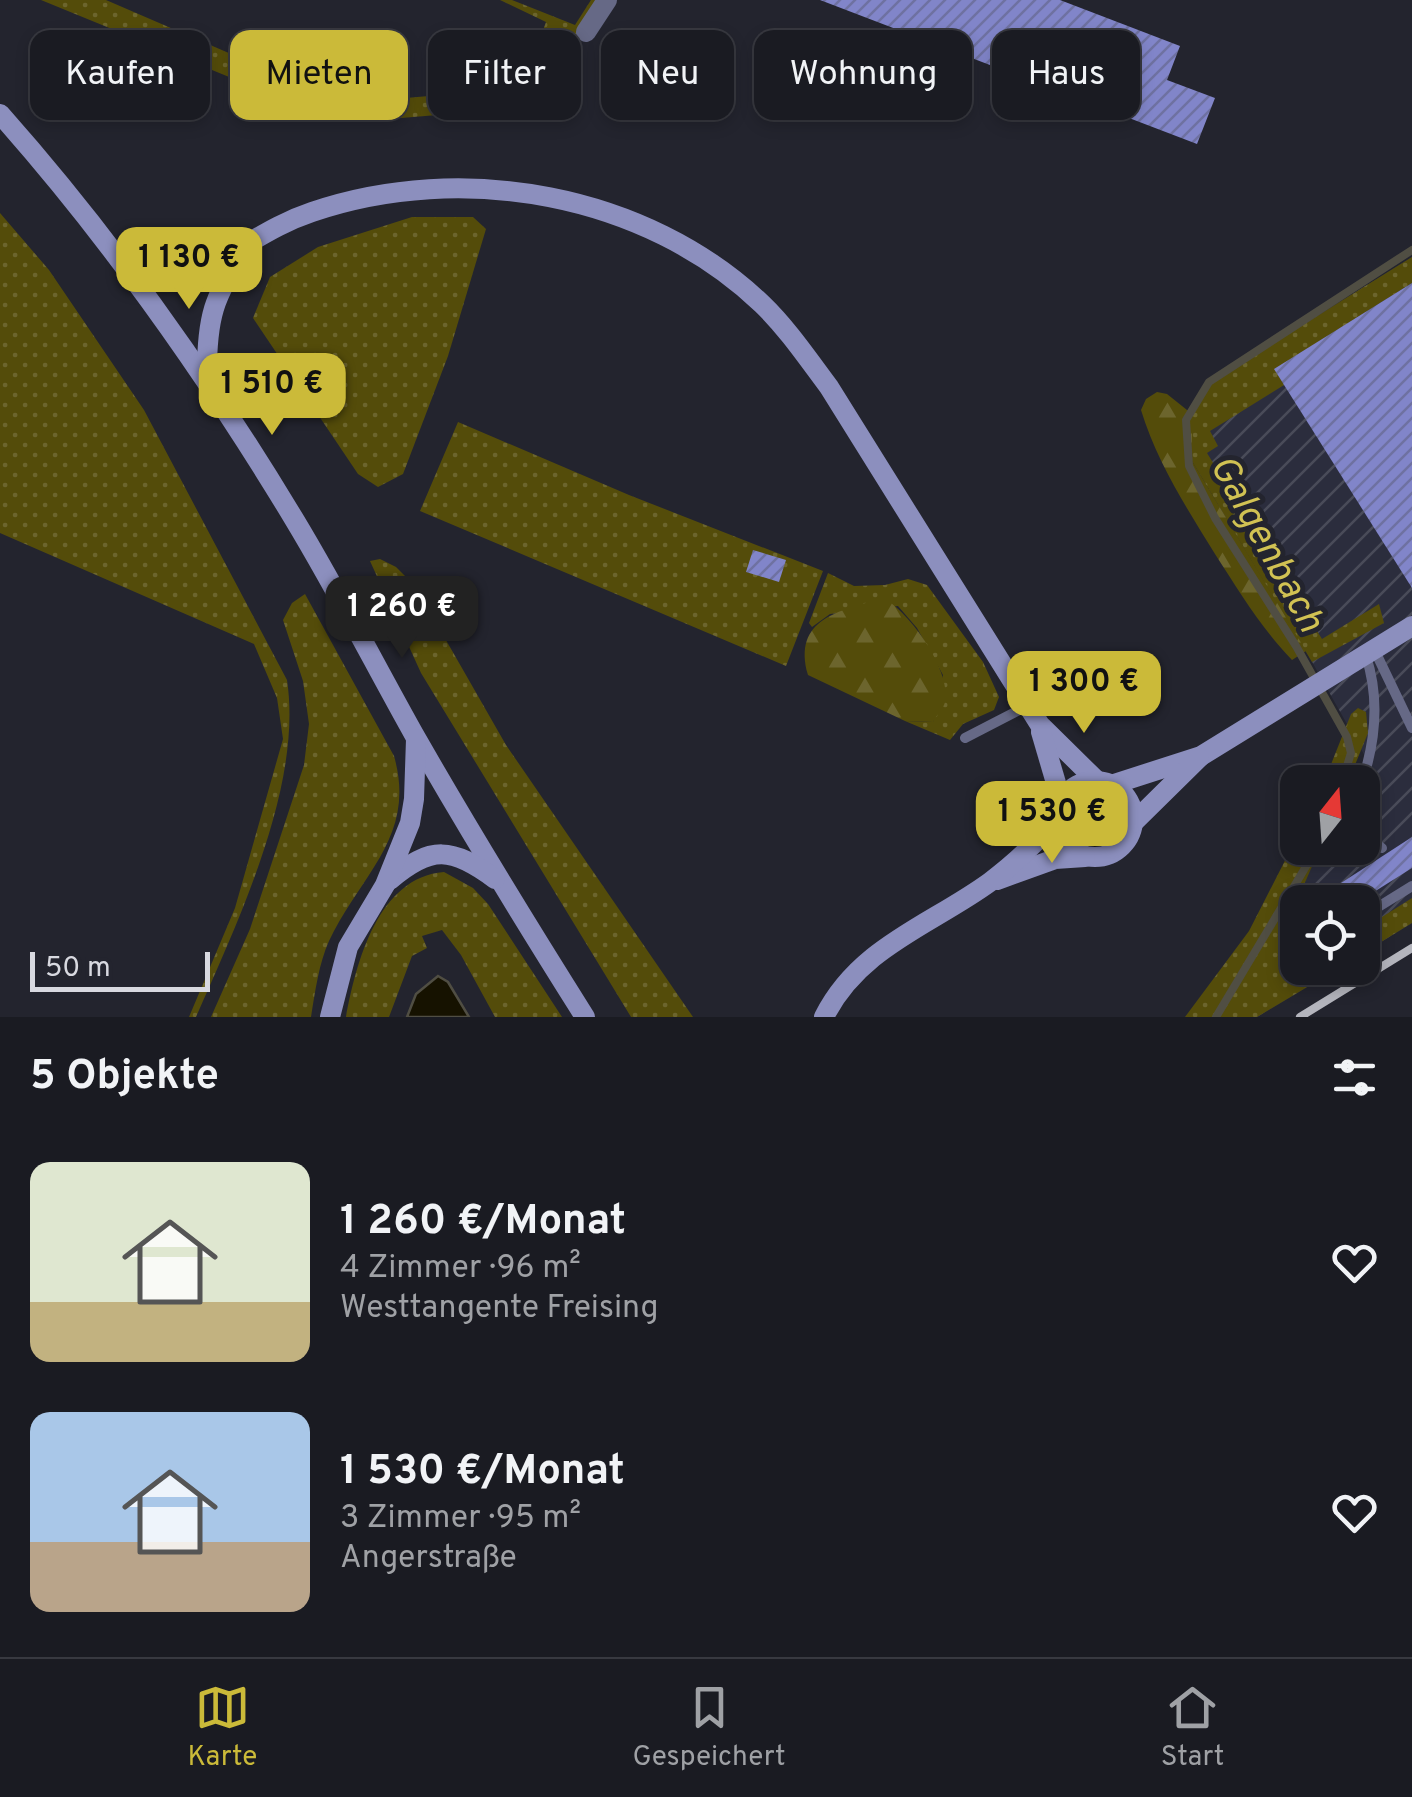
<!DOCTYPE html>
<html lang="de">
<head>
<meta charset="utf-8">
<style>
	:root { --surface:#1a1b22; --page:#23242a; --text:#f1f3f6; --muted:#9fa1a5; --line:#383940; --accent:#cbba39 }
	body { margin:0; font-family:Overpass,sans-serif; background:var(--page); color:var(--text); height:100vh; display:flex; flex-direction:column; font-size:38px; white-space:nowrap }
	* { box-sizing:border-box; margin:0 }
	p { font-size:32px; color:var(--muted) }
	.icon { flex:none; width:55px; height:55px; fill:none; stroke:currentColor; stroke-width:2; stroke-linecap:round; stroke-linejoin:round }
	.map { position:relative; height:1017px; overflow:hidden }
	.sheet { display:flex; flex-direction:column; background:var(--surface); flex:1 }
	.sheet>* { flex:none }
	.hud { position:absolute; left:30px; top:30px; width:1352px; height:90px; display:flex; gap:20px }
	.needle { width:65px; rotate:17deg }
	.fabs { position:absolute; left:1280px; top:765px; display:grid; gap:20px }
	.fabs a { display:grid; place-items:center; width:100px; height:100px; border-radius:20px; background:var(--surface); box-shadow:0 5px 15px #0003,0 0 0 2px var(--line); font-size:50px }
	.scale { position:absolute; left:30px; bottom:25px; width:180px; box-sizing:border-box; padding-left:10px; border:5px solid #d8d9e0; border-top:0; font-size:28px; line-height:35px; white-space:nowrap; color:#d8d9e0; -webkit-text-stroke:8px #23242e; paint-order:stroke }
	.price { position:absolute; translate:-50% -85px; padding:0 22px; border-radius:20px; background:var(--accent); color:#111; font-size:32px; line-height:65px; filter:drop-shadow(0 2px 5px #0008) }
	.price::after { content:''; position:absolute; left:50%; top:60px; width:30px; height:22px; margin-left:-15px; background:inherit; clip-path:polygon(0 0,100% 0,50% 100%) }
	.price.active { background:#222; color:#fff }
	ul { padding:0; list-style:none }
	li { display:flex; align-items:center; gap:30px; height:250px; padding:0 30px }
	li span { display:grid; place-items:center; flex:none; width:280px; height:200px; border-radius:20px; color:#555 }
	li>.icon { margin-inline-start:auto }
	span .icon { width:120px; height:120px; fill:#fffc; stroke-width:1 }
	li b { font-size:42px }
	h2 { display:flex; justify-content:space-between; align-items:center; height:120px; padding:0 30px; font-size:42px }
	.tag { padding:0 35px; border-radius:20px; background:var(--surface); box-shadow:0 5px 15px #0003,0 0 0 2px var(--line); font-size:35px; line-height:90px }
	.tag.active { background:var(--accent); color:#111 }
	.tab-bar { display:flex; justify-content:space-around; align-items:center; height:140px; border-top:2px solid var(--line); background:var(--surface); font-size:28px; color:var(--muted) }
	.tab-bar a { display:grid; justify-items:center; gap:5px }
	.tab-bar .active { color:var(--accent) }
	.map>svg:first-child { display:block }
	.industrial { fill:url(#industrial-furrows) }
	.green { fill:url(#green-dots) }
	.forest { fill:url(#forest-firs) }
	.water { fill:#161200; stroke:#504e43; stroke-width:2.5 }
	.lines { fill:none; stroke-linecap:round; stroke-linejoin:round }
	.stream { stroke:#504e43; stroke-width:8 }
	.building { fill:url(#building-hatch) }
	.lane { stroke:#666986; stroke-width:10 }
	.street { stroke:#666986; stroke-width:20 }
	.secondary { stroke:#8c8fbe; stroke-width:20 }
	.rail { stroke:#b4b5bd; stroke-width:8 }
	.labels { text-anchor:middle; stroke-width:10; stroke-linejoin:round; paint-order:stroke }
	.water-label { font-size:38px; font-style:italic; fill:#d1c253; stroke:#23242e }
</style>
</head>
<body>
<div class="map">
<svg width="1412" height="1017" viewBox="0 0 1412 1017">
	<defs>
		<pattern id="industrial-furrows" width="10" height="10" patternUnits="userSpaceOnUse" patternTransform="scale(2.5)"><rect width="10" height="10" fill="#2b2d3d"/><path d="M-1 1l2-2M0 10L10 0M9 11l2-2" fill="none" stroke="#494b59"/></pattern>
		<pattern id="green-dots" width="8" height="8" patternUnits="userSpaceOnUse" patternTransform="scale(2.5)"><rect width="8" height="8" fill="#544c0a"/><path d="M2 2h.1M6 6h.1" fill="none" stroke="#6c652d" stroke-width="1.8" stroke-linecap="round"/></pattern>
		<pattern id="forest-firs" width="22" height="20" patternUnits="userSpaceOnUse" patternTransform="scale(2.5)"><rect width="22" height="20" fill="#544c0a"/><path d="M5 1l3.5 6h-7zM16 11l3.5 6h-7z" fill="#6c652d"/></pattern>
		<pattern id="building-hatch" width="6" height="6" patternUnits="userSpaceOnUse" patternTransform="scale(2.5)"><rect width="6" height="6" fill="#8185c9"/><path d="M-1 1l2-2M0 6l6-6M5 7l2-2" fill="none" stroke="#6e71a1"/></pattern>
	</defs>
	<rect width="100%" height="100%" fill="#23242e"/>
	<!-- industrial -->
	<path class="industrial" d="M 1412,257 L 1412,923 L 1363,953 L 1362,902 L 1298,902 L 1298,968 L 1339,968 L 1257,1017 L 1229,1009 L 1322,848 L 1362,848 L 1362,782 L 1370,765 L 1306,651 L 1192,461 L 1192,414 L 1211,382 Z"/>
	<!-- green -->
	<g class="green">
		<path d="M 41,0 L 106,0 L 296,82 L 337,96 L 371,101 L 429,96 L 476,86 L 515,68 L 536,50 L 546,22 L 500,0 L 512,0 L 575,25 L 591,0 L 598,0 L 539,98 L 511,109 L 377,120 L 322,115 Z"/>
		<path d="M 0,213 L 49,270 L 144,410 L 287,680 C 303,785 238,921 196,1017 L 189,1017 L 235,908 L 283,739 L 277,698 L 254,644 L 0,533 Z"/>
		<path d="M 412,217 L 473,217 L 486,229 L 448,356 L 403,474 L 378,487 L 358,474 L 253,318 L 270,277 L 318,247 Z"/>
		<path d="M 1412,257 L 1412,283 L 1275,369 L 1284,385 L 1210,431 L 1218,446 L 1207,453 L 1322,639 L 1379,604 L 1384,623 L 1312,662 L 1192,461 L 1192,414 L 1211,382 Z"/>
		<path d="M 458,422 L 629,495 L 823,571 L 786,666 L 420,511 Z"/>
		<path d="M 380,559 L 396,567 L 415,586 L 506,745 L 693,1017 L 631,1017 L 421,673 L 370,561 Z"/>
		<path d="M 828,573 L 854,586 L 885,585 L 908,579 L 927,585 L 983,662 L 999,697 L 994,710 L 963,724 L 950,740 L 905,721 L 933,722 L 943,675 L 917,628 L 898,606 L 830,614 L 812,627 L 809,623 Z"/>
		<path d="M 305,594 L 394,756 C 417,836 361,874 329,941 C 319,963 315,992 311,1017 L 211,1017 L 250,929 L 304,765 L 309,724 L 303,681 L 283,620 L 292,603 Z"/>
		<path d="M 1358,708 L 1366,712 L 1368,733 L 1348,782 L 1324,782 L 1351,714 Z"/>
		<circle cx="1095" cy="819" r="20"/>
		<path d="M 1297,837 L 1298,848 L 1320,848 L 1286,926 L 1291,939 L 1297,943 L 1298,968 L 1339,968 L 1257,1017 L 1185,1017 L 1249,931 Z"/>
		<path d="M 444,872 L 473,888 L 488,904 L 562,1017 L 495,1017 L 461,955 L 442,930 L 422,936 L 427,948 L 412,956 L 389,1017 L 346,1017 C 356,963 378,877 444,872 Z"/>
		<path d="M 1412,898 L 1412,923 L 1363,953 L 1363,929 Z"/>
	</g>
	<!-- forest -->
	<g class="forest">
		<path d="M 1157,392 L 1167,394 L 1192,414 L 1192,461 L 1306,651 L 1292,660 C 1261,628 1239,591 1215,554 C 1186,507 1157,462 1141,410 L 1146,399 Z"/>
		<path d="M 883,598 C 909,611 952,671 945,702 C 944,708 936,716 933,722 L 905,721 L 808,675 C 792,618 840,611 883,598 Z"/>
	</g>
	<!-- water -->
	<path class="water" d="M 438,976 L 448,982 L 469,1017 L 407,1017 L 416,994 Z"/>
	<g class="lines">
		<!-- stream -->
		<g class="stream">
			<path d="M 1342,782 L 1351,753 L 1347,737 L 1296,646 L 1215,518 L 1189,466 L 1186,420 L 1209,382 L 1412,250"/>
			<path d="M 1216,1017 L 1317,848"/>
		</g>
	</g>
	<!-- building -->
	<g class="building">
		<path d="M 820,0 L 1060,0 L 1180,46 L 1167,80 L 1215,98 L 1197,144 Z"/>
		<path d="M 1412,283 L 1412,588 L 1274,369 Z"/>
		<path d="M 753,550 L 786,560 L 779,582 L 746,572 Z"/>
		<path d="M 1412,837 L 1412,868 L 1358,902 L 1325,902 L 1321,896 Z"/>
	</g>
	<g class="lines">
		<!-- lane -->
		<g class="lane">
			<path d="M 1374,649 L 1412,728"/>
			<path d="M 965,738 L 1027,706"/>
			<path d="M 1362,782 C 1376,740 1380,699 1366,656"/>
			<path d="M 1362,834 L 1382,848"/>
			<path d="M 1362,917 L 1412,886"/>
		</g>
		<!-- street -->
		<path class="street" d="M 586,32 L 607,0"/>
		<!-- secondary -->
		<g class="secondary">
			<path d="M 0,114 C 111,239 207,375 294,519 C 337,590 375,665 416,738 C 470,832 527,925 585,1017"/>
			<path d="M 129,271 C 215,285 240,236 312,212 C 462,161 646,193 762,304 C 787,328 808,359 829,387 L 1040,725 L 1097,781"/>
			<path d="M 207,381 C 206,318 213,296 248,245"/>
			<path d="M 1041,732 L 1061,800"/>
			<circle cx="1095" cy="819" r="38"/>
			<path d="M 1111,785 L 1201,756 L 1412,626"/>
			<path d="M 1133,823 L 1199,758"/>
			<path d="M 390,880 C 431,845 452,847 495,879"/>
			<path d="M 997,880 L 1055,859 L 1085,857"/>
			<path d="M 330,1017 L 348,947 L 385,885 L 410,823 L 414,799 L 416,739"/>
			<path d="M 824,1017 C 859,947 931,925 990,882 C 1014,864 1039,841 1056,817"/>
		</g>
		<!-- rail -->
		<path class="rail" d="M 1300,1017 L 1412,948"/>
	</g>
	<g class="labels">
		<!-- water labels -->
		<g class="water-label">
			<text transform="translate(1268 543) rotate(61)" y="13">Galgenbach</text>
		</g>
	</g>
</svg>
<div class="fabs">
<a><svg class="needle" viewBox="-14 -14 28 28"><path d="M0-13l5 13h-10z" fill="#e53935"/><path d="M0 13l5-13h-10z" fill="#9fa1a5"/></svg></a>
<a><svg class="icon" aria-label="locate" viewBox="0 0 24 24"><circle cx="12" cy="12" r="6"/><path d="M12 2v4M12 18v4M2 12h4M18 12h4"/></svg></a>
</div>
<div class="scale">50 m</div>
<b class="price" style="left:189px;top:312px">1 130 €</b>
<b class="price" style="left:272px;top:438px">1 510 €</b>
<b class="price active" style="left:402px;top:661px">1 260 €</b>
<b class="price" style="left:1084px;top:736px">1 300 €</b>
<b class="price" style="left:1052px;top:866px">1 530 €</b>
<div class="hud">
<a class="tag">Kaufen</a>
<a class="tag active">Mieten</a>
<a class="tag">Filter</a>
<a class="tag">Neu</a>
<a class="tag">Wohnung</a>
<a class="tag">Haus</a>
</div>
</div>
<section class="sheet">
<h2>5 Objekte<svg class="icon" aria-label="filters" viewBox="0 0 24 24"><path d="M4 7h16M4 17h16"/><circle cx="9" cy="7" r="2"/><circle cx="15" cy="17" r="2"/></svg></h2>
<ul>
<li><span style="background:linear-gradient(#dfe7d0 70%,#c2b280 0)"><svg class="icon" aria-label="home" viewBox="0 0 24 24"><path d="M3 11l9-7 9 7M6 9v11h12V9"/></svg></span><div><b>1 260 €/Monat</b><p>4 Zimmer · 96 m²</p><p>Westtangente Freising</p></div><svg class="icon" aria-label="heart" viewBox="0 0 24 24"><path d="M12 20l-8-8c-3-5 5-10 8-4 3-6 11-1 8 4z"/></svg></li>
<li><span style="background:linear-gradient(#a9c7e8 65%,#b9a48a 0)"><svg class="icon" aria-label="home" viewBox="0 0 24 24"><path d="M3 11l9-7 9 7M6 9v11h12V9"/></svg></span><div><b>1 530 €/Monat</b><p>3 Zimmer · 95 m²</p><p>Angerstraße</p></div><svg class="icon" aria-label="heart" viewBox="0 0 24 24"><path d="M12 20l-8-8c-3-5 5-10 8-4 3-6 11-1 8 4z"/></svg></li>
</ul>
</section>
<nav class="tab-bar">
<a class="active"><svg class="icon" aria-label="map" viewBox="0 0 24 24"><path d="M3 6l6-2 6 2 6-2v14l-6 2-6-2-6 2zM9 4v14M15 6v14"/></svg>Karte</a>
<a><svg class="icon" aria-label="saved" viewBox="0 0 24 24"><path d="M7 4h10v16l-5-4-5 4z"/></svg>Gespeichert</a>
<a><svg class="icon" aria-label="home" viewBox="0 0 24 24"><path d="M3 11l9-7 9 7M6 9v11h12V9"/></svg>Start</a>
</nav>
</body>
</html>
